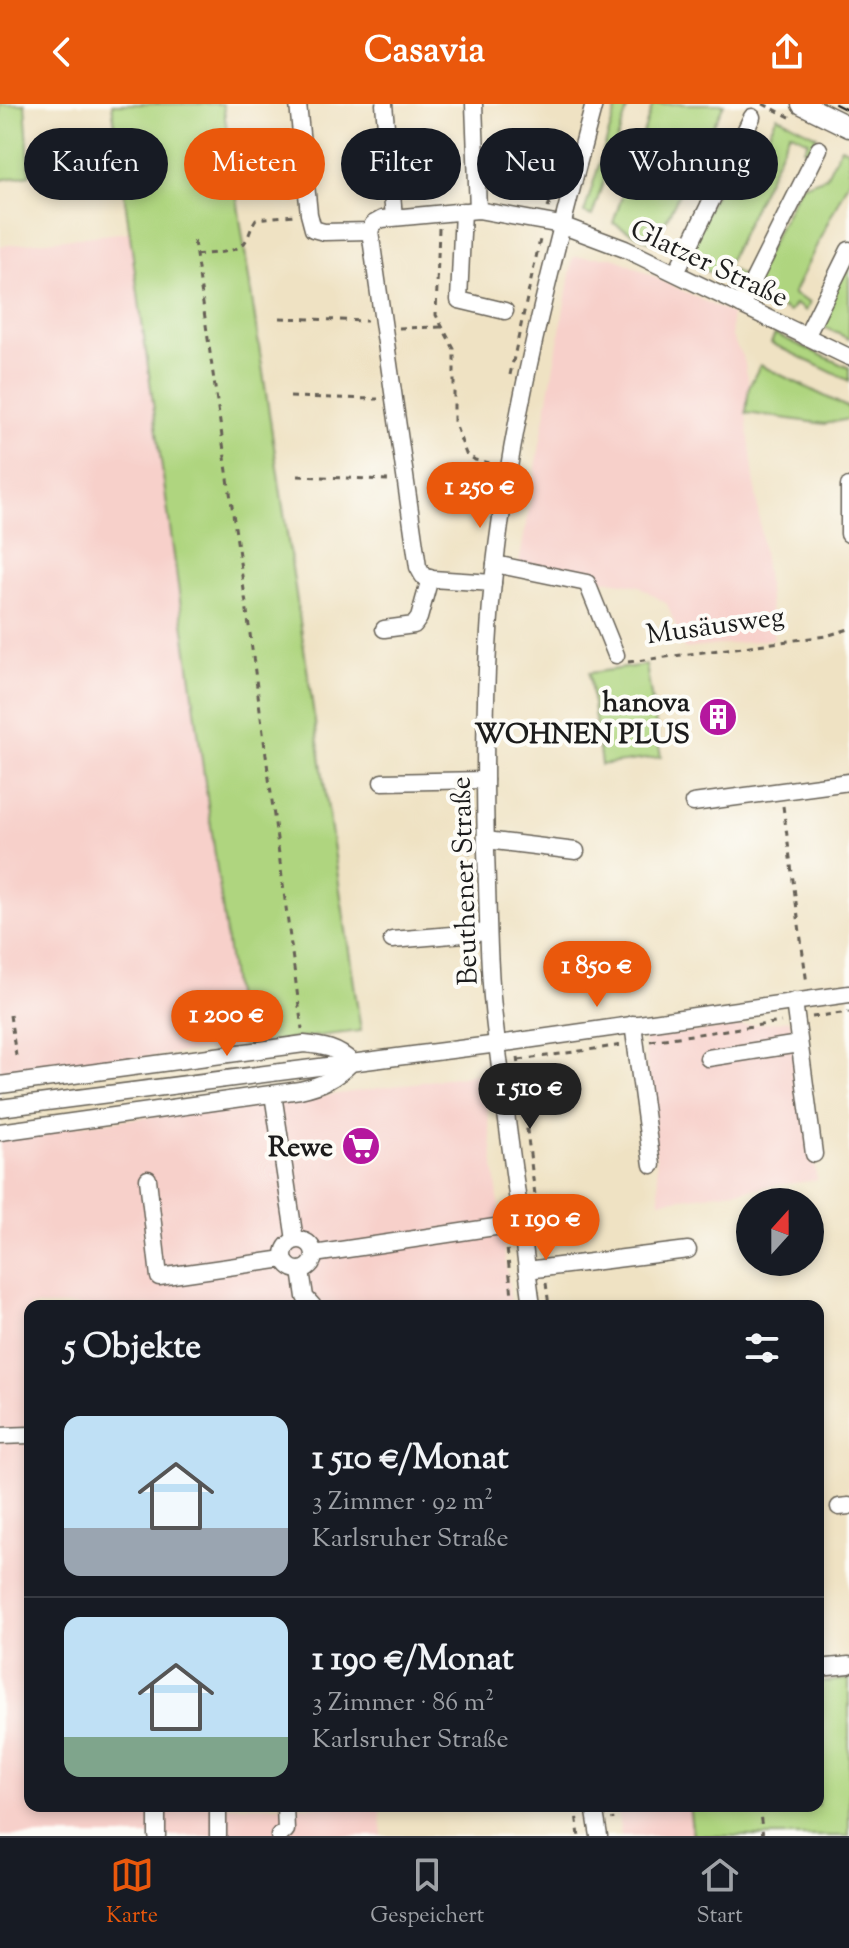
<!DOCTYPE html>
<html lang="de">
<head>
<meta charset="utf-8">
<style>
	:root { --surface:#171b24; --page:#242831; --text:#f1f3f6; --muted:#9ea1a6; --line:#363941; --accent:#ea580c }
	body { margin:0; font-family:"Sorts Mill Goudy",serif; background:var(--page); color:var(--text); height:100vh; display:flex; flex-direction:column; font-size:30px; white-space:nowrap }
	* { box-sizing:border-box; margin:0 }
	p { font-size:26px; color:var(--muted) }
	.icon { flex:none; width:44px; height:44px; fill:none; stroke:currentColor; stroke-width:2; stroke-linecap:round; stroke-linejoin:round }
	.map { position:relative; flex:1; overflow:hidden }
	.side { position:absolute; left:24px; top:1196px; width:800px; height:512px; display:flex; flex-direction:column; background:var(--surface); border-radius:16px; box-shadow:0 4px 12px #0003 }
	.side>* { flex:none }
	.guide { position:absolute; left:24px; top:24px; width:802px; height:72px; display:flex; gap:16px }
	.needle { width:52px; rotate:21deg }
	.buttons { position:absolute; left:736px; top:1084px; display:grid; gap:16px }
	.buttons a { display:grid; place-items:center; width:88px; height:88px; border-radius:50%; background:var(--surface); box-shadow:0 4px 12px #0003; font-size:40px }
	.price { position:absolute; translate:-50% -68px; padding:0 18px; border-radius:28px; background:var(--accent); color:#fff; font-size:26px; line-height:52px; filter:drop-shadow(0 2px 4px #0008) }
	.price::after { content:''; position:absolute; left:50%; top:48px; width:24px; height:18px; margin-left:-12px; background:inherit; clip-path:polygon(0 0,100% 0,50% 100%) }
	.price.on { background:#222; color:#fff }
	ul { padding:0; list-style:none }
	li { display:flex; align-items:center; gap:24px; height:200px; padding:0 40px }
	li+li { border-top:2px solid var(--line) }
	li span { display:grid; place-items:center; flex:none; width:224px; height:160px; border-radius:16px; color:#555 }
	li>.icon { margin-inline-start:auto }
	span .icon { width:96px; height:96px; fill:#fffc; stroke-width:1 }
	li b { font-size:34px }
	h2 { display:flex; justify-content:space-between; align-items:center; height:96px; padding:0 40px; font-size:34px }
	.tag { padding:0 28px; border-radius:36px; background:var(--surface); box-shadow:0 4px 12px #0003; font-size:28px; line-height:72px }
	.tag.on { background:var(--accent); color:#fff }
	header { display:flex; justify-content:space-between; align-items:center; height:104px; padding:0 40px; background:var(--accent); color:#fff; font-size:36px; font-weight:800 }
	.tabs { display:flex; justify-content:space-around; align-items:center; height:112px; border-top:2px solid var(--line); background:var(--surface); font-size:22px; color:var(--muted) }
	.tabs a { display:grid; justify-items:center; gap:4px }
	.tabs .on { color:var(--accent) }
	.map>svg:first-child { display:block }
	.built { fill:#f7d0ca }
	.green { fill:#afd57f; stroke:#66784e; stroke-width:2 }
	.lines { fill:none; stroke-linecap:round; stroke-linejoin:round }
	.minor-casing { stroke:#666156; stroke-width:19 }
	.major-casing { stroke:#666156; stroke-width:23 }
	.path { stroke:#666156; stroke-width:3; stroke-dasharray:6 6; stroke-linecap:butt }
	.minor { stroke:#fff; stroke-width:16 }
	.major { stroke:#fff; stroke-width:20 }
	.tram { stroke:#1c1c1c; stroke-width:2 }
	.labels { text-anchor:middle; stroke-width:8; stroke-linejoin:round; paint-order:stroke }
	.street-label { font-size:28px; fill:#1c1c1c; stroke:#fdfcf7 }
	.poi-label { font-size:28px; font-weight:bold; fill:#1c1c1c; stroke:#fdfcf7; text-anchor:end }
</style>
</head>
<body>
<header><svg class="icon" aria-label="back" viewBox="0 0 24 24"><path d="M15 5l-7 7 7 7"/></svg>Casavia<svg class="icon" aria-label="share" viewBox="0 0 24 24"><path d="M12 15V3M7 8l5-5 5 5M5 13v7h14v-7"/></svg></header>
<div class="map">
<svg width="849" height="1732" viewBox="0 0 849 1732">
	<rect width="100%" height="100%" fill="#fdfcf7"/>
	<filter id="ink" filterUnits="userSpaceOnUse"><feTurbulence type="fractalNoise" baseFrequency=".0125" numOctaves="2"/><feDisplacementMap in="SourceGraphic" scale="16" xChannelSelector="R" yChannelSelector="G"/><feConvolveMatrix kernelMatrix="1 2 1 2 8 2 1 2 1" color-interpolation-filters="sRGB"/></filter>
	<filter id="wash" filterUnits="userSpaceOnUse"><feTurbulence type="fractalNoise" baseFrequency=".006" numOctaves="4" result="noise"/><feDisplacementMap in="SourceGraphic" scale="32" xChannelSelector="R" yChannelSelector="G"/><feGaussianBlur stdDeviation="1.8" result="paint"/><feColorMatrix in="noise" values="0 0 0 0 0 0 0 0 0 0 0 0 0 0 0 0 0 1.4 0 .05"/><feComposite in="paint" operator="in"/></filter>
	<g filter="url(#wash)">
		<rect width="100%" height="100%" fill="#efe2c3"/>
		<!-- built -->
		<g class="built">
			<path d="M 129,128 L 241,941 L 0,973 L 0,142 Z"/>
			<path d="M 573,153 L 613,153 L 731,210 L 732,233 L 744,256 L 750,284 L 746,309 L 774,535 L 684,545 L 667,500 L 639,482 L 519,460 Z"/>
			<path d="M 790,916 L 817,1076 L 660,1097 L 644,934 Z"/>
			<path d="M 483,969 L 511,1202 L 30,1202 L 30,1702 L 380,1702 L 382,1732 L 0,1732 L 0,1030 L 290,997 Z"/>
			<path d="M 617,1702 L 689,1702 L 693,1732 L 621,1732 Z"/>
		</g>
		<!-- green -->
		<g class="green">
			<path d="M 0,0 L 25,0 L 30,71 L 0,76 Z"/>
			<path d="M 112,0 L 223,0 L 361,927 L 241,941 Z"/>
			<path d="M 618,0 L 629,0 L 592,112 L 584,109 Z"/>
			<path d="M 653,0 L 724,0 L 654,140 L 613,119 Z"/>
			<path d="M 777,12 L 817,32 L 809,47 L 804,45 L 808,37 L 790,28 L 726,163 L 743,172 L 748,163 L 752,165 L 743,185 L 683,155 L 736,47 L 766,35 Z"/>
			<path d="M 841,43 L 849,47 L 849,75 L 793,190 L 810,199 L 806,207 L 795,200 L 790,208 L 748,186 L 800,82 L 826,73 Z"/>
			<path d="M 849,146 L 849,235 L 813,218 Z"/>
			<path d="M 775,230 L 849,264 L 849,277 L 771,239 Z"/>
			<path d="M 760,261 L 849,304 L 849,315 L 825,320 L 746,309 L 749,283 Z"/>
			<path d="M 646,561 L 661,653 L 601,661 L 589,569 Z"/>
			<path d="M 849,1575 L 849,1732 L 693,1732 L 689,1702 L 818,1702 L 818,1579 Z"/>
		</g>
	</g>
	<g filter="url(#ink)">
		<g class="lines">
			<defs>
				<g id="minor">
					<path d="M 298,0 L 309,110 L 313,125 L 324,128 L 370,127 L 373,120 L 382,115 L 478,106 L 561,121 L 625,145 L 849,253"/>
					<path d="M 384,0 L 394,113"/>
					<path d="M 474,0 L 478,106"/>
					<path d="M 463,107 L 459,196 L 505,207"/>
					<path d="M 370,127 L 418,463 L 423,472 L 432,475 L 493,479"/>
					<path d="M 676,169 L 752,13"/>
					<path d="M 741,201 L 819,45"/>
					<path d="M 806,233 L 849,146"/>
					<path d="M 849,382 L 849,430"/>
					<path d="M 495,460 L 587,479 L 616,551"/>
					<path d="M 384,525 L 414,521 L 419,514 L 430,474"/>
					<path d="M 382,678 L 485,676"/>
					<path d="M 693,699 L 849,678"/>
					<path d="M 486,736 L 576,747"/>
					<path d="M 392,836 L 488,828"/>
					<path d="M 794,897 L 814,1050"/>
					<path d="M 633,920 L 652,1061"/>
					<path d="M 708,954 L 799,940"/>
					<path d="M 0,981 L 304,940 C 324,942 337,944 352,958 C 335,975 322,981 300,986 L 0,1028"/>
					<path d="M 273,990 L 295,1136"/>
					<path d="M 0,1004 L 498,940 L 849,890"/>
					<path d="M 148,1075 L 159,1173 L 284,1155"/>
					<circle cx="299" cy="1151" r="15"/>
					<path d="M 314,1150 L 522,1119"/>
					<path d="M 301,1166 L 305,1193 L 313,1202"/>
					<path d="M 527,1166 L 688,1146"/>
					<path d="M 532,1202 C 520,1109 506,1016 495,923 C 488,865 488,805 486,746 C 484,657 484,567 493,478 C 510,315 552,157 594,0"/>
					<path d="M 0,1332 L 30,1331"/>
					<path d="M 839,1403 L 849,1402"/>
					<path d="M 818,1564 L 849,1561"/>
					<path d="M 218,1702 L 218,1732"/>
					<path d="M 594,1702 L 599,1732"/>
					<path d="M 157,1732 L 157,1702"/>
					<path d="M 279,1732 L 286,1726 L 285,1702"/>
				</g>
				<path id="major" d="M 802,0 L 849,23"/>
			</defs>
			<!-- minor casing -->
			<use href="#minor" class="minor-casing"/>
			<!-- major casing -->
			<use href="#major" class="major-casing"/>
			<!-- path -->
			<g class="path">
				<path d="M 763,0 L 792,14"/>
				<path d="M 548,104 L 561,57"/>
				<path d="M 439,124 L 436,211 L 454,245 L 454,317 L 466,350 L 475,356 L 496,360"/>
				<path d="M 194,137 L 247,507 L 302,925"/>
				<path d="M 196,151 C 210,149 236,150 245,138 C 250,131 251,122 256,115 L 294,111"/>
				<path d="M 280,214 L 367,217"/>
				<path d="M 399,224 L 444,223"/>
				<path d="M 510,271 L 541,131"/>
				<path d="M 290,293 L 378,295"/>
				<path d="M 298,372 L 390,376"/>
				<path d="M 628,558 L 826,532 L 849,525"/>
				<path d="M 783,702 L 807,880"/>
				<path d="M 469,708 L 470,773"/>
				<path d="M 10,911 L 16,952"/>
				<path d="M 812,913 L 849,908"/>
				<path d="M 650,937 L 781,918"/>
				<path d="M 518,953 L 542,1148"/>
				<path d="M 519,956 L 622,941"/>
				<path d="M 506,1134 L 513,1202"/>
				<path d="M 546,1179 L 549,1202"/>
				<path d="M 575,1702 L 579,1732"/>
				<path d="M 611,1702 L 613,1716"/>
				<path d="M 759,1702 L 763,1732"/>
			</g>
			<!-- minor -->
			<use href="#minor" class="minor"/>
			<!-- major -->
			<use href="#major" class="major"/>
			<!-- tram -->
			<path class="tram" d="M 835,0 L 849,7"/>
		</g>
	</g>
	<!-- icons -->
	<defs>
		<symbol id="building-disc" viewBox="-11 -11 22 22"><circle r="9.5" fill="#b5179e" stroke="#fdfcf7"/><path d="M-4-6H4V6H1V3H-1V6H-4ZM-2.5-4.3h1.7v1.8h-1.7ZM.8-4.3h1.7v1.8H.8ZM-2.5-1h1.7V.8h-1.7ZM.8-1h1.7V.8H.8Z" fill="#fff"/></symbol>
		<symbol id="supermarket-disc" viewBox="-11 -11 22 22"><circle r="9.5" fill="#b5179e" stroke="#fdfcf7"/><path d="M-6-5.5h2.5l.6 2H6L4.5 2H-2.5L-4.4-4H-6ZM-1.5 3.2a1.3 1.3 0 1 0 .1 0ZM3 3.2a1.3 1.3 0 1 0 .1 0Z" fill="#fff"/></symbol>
	</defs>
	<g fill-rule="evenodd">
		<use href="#building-disc" x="696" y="591" width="44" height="44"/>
		<use href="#supermarket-disc" x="339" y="1020" width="44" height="44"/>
	</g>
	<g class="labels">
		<!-- street labels -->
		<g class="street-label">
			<text transform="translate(710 158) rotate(25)" y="10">Glatzer Straße</text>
			<text transform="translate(715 520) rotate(-8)" y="10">Musäusweg</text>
			<text transform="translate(463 777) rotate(-92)" y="10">Beuthener Straße</text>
		</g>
		<!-- poi labels -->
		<g class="poi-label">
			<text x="690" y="607">hanova<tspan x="690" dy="32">WOHNEN PLUS</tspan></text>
			<text x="333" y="1052">Rewe</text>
		</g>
	</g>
</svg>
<div class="buttons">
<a><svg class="needle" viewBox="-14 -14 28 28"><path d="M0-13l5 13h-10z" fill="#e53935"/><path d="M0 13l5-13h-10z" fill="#9ea1a6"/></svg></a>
</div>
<b class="price" style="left:480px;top:426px">1 250 €</b>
<b class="price" style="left:597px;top:905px">1 850 €</b>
<b class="price" style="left:227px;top:954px">1 200 €</b>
<b class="price on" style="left:530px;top:1027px">1 510 €</b>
<b class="price" style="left:546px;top:1158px">1 190 €</b>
<div class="guide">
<a class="tag">Kaufen</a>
<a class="tag on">Mieten</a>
<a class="tag">Filter</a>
<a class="tag">Neu</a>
<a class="tag">Wohnung</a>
</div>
<section class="side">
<h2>5 Objekte<svg class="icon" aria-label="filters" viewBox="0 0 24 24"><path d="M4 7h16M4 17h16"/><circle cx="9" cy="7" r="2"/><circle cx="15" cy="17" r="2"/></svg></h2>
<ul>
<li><span style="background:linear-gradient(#bfe0f5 70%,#9aa5b1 0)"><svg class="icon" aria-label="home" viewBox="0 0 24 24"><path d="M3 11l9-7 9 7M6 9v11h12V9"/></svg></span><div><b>1 510 €/Monat</b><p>3 Zimmer · 92 m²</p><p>Karlsruher Straße</p></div></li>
<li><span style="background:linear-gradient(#bfe0f5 75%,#7fa58c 0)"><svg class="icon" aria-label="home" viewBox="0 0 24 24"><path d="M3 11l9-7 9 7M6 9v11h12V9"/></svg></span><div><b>1 190 €/Monat</b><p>3 Zimmer · 86 m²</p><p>Karlsruher Straße</p></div></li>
</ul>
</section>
</div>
<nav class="tabs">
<a class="on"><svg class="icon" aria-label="map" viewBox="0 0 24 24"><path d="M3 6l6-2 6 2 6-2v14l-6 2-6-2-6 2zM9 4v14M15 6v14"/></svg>Karte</a>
<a><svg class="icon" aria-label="saved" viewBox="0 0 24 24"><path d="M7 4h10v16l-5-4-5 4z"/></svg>Gespeichert</a>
<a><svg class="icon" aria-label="home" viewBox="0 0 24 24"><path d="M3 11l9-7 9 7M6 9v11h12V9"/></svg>Start</a>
</nav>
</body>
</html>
